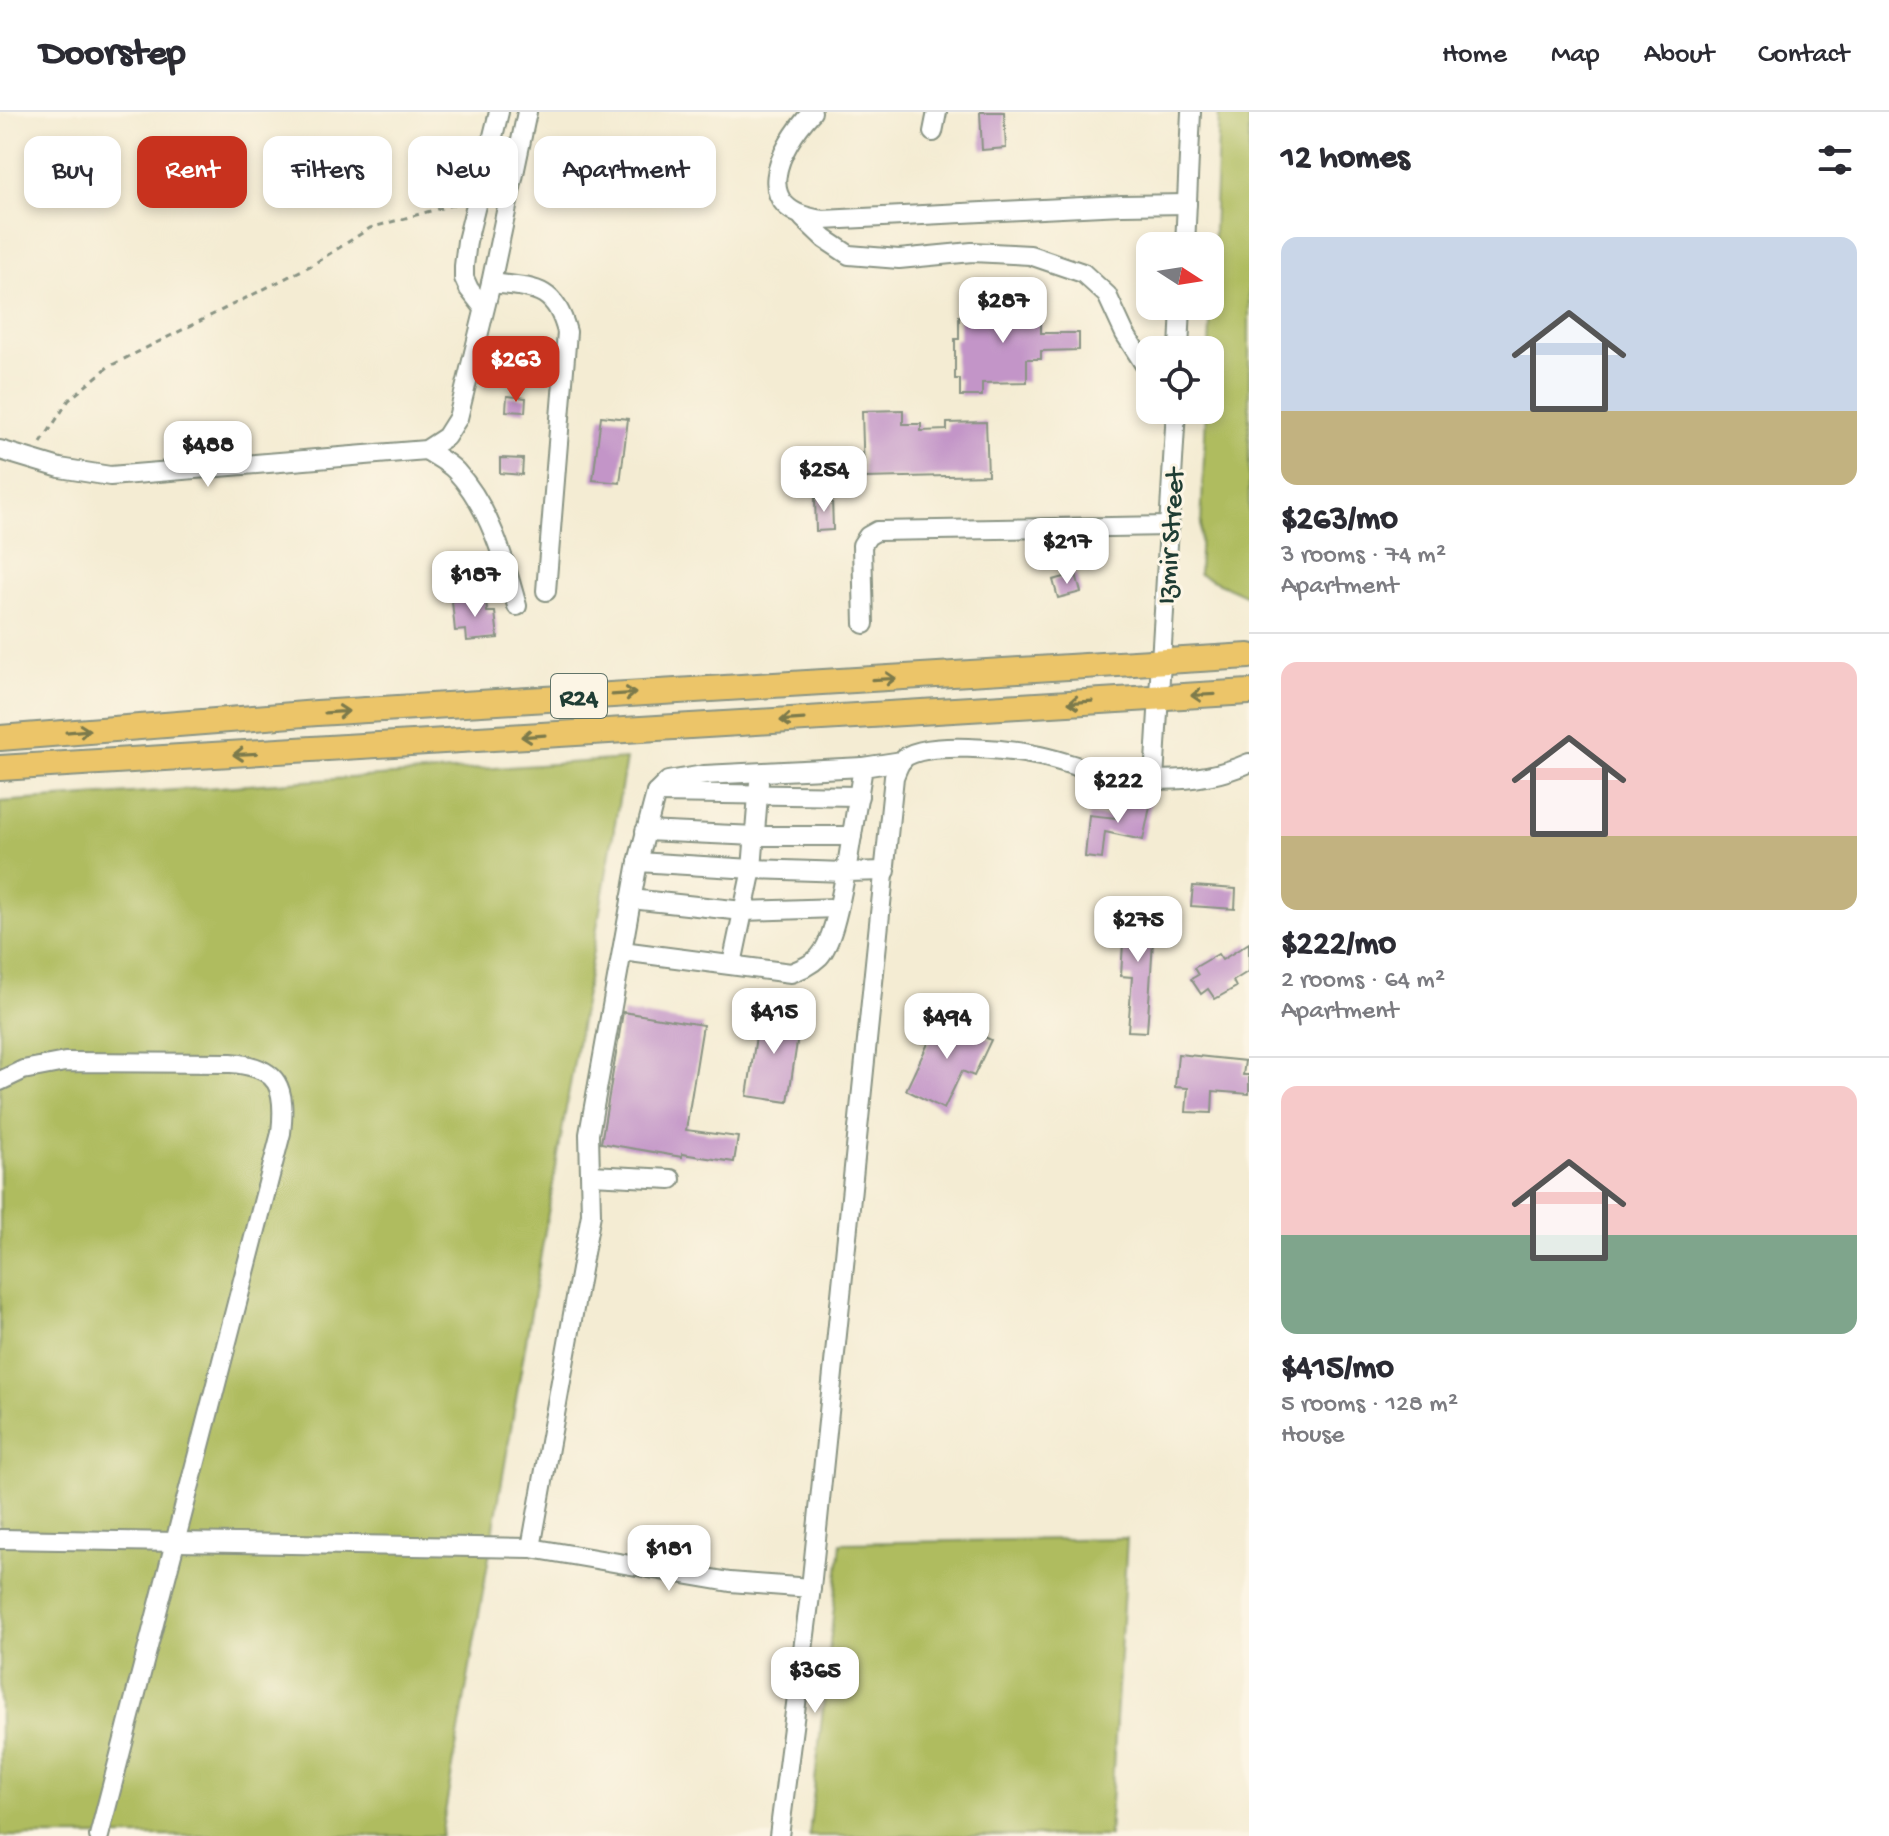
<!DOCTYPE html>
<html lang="en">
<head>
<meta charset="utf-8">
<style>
	:root { --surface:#fff; --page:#f2f2f3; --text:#2b2b33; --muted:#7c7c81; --line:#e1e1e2; --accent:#c8321e }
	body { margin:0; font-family:"Gochi Hand",sans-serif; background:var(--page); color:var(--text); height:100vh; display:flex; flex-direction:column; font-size:30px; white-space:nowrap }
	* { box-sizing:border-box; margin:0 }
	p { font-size:26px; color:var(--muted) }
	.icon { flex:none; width:44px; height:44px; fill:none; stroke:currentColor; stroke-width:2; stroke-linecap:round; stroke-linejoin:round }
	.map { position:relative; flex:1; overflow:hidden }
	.side { display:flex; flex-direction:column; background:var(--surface); width:640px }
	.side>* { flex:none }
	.banner { position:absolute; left:24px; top:24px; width:760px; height:72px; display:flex; gap:16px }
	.needle { width:52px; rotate:102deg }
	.buttons { position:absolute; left:1136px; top:120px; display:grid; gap:16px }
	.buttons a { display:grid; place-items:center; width:88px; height:88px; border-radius:16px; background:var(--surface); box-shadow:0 4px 12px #0003; font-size:40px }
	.price { position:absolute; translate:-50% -68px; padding:0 18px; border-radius:16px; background:#fff; color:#222; font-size:26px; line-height:52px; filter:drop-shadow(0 2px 4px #0008) }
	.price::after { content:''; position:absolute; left:50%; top:48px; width:24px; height:18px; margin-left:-12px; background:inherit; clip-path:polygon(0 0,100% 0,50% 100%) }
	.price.active { background:var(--accent); color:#fff }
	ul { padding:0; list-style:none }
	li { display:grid; align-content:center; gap:16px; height:424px; padding:0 32px }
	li+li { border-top:2px solid var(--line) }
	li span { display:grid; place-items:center; height:248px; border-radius:16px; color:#555 }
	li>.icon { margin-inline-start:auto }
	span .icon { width:144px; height:144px; fill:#fffc; stroke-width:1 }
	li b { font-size:34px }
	h2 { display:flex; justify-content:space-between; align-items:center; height:96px; padding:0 32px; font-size:34px }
	.pill { padding:0 28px; border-radius:16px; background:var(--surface); box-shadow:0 4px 12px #0003; font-size:28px; line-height:72px }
	.pill.active { background:var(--accent); color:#fff }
	header { display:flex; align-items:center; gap:48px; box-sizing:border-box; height:112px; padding:0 40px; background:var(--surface); border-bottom:2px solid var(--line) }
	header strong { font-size:38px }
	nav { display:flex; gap:44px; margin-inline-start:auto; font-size:28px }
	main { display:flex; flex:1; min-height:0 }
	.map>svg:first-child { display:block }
	.green { fill:#afbc5e; stroke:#677c49; stroke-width:2 }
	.building { fill:#c395c8 }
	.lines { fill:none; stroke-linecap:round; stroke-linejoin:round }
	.minor-casing { stroke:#8a9484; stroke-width:22 }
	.major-casing { stroke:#8a9484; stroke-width:28 }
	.path { stroke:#8a9484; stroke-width:3; stroke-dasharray:6 6; stroke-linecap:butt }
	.minor { stroke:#fff; stroke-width:18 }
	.major { stroke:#ecc569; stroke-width:24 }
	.oneway { stroke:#7b7a4c }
	.labels { text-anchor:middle; stroke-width:6; stroke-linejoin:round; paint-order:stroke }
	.shield { fill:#fcf5e5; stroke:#617469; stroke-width:2 }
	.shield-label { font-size:26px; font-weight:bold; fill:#1f3d34 }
	.street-label { font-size:28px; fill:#1f3d34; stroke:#fcf5e5 }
</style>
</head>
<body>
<header>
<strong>Doorstep</strong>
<nav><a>Home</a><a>Map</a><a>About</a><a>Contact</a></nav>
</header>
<main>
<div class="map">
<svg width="1249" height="1724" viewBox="0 0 1249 1724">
	<rect width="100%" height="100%" fill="#fcf5e5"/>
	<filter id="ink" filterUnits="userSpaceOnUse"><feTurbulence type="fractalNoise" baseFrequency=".0125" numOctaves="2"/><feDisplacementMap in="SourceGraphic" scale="16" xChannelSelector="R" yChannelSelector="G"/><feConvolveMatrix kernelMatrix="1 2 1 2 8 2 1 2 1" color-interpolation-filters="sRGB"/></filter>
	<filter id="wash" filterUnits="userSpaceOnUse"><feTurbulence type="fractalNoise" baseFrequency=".006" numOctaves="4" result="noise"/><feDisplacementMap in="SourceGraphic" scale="32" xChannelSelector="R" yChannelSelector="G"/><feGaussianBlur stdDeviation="1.8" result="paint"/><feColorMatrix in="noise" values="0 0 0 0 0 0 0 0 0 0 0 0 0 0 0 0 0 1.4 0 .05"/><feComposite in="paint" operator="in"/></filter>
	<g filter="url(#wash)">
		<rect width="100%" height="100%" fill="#f4ecd3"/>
		<!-- green -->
		<g class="green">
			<path d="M 1219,0 L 1249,0 L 1249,485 L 1199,462 L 1206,298 L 1210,298 L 1209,238 Z"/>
			<path d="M 626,647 L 441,1724 L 0,1724 L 0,690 Z"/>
			<path d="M 1127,1426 L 1109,1724 L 809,1724 L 841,1431 Z"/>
		</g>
		<g id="blocks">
			<!-- building -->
			<g class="building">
				<path d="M 980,0 L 1004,0 L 1006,36 L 982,38 Z"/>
				<path d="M 1020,186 L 1041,186 L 1041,221 L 1079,221 L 1079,238 L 1041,239 L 1041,247 L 1027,247 L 1027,270 L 982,271 L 982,284 L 960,284 L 960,267 L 955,267 L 955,227 L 959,227 L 959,204 L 972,204 L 972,191 L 990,191 L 990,200 L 1020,200 Z"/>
				<path d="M 507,284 L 526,286 L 525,300 L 506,299 Z"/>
				<path d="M 903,298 L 903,312 L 921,312 L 921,319 L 947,318 L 947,311 L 986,310 L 988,363 L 864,366 L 862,299 Z"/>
				<path d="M 601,304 L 628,307 L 620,371 L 593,368 Z"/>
				<path d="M 500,346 L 523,347 L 522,363 L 500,361 Z"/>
				<path d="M 832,385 L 833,418 L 816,419 L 815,386 Z"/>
				<path d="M 1076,462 L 1081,480 L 1058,486 L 1053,468 Z"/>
				<path d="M 486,486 L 487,500 L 495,500 L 498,526 L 467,529 L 466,518 L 455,519 L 452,489 Z"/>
				<path d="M 1121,683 L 1151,690 L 1143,728 L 1105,720 L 1102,747 L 1085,745 L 1089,703 L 1116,706 Z"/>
				<path d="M 1193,774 L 1236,777 L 1235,797 L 1191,794 Z"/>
				<path d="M 1125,798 L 1155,799 L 1147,920 L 1128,919 L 1132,865 L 1121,864 Z"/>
				<path d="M 1249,831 L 1249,859 L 1233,869 L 1236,875 L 1215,887 L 1208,877 L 1201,882 L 1191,867 L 1198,863 L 1194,856 L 1218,842 L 1222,848 Z"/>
				<path d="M 760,898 L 801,904 L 788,990 L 747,984 Z"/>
				<path d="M 623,900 L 703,913 L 686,1018 L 738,1025 L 734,1050 L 682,1042 L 682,1045 L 601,1031 Z"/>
				<path d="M 941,904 L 991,928 L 974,964 L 962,959 L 944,997 L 906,978 Z"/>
				<path d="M 1178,942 L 1245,949 L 1243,963 L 1249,963 L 1249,982 L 1213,979 L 1212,1001 L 1186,1000 L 1188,976 L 1175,975 Z"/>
			</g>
		</g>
	</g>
	<g filter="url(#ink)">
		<use href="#blocks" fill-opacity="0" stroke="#8a9484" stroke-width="2"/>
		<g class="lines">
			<defs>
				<g id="minor">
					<path d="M 812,0 C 778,37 748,99 823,108 L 1122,93 L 1187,92"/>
					<path d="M 933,20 L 937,0"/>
					<path d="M 803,106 L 825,127 L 849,143 L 899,147 L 972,140 L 1030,143 L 1083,161 L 1107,183 L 1125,222 L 1150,261"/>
					<path d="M 1185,134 L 1191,0"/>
					<path d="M 491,171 C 533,176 555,173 567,220 L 546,479"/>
					<path d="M 483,195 L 469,177 L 464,166 L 464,154 L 467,129 L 499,0"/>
					<path d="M 1179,238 L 1181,194"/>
					<path d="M 0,338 L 60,356 L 110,364 L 426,338 L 446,325 L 458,306 L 491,171 L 527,0"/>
					<path d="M 426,338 C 435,344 448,350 456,359 C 490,396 504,447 517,494"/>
					<path d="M 864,512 L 862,433 L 868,424 L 877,419 L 1170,414"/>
					<path d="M 1154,667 L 1176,298"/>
					<path d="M 656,681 L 859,684"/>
					<path d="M 645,719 L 756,724 L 852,724"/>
					<path d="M 638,750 L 752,757 L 846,760 L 863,655 L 902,649"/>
					<path d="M 631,787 L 743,799 L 837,796"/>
					<path d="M 622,839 L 791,861 C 801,857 811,853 819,845 C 834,829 841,782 846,760 L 886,759"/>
					<path d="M 732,852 L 752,757 L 759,671"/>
					<path d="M 0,969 L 23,958 L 65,950 L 231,951 C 280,955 286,976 281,1021 L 99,1724"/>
					<path d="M 591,1063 L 671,1067"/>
					<path d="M 0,1427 L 531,1436 L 730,1470 L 811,1476"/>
					<path d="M 531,1436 L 591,1102 L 589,1022 L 638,750 L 656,681 L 668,669 L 704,663 L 863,655"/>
					<path d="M 779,1724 L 811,1476 L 894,665 C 896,660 899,652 902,648 C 922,627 1012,638 1040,644 C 1064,649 1087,659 1111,663 C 1157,671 1206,670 1249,651"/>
				</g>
				<g id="major">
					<path d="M 0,626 L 317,601 L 1249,544"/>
					<path d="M 0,656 L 1249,580"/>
				</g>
			</defs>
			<!-- minor casing -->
			<use href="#minor" class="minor-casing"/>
			<!-- major casing -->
			<use href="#major" class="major-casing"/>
			<!-- path -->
			<path class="path" d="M 41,331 L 69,288 L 108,255 L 312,153 L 370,116 L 459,91"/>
			<!-- minor -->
			<use href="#minor" class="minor"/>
			<!-- major -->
			<use href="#major" class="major"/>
		</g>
		<!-- one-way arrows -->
		<defs><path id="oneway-shaft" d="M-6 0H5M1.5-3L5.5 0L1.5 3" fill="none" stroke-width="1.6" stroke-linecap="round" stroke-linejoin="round" transform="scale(2)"/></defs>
		<g class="oneway">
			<use href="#oneway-shaft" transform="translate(884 567) rotate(-3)"/>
			<use href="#oneway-shaft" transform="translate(624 582) rotate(-4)"/>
			<use href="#oneway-shaft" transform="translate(1203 583) rotate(177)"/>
			<use href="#oneway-shaft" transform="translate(1080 590) rotate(176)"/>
			<use href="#oneway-shaft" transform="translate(337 600) rotate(-4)"/>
			<use href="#oneway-shaft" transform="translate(792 608) rotate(176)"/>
			<use href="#oneway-shaft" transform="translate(78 619) rotate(-5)"/>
			<use href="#oneway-shaft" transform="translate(533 624) rotate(176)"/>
			<use href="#oneway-shaft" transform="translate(245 642) rotate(177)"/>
		</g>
	</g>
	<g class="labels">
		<!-- shield labels -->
		<rect class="shield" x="551" y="562" width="56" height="44" rx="6"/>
		<g class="shield-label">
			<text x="579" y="593">R24</text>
		</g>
		<!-- street labels -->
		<g class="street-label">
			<text transform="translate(1168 424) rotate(-86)" y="10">Izmir Street</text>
		</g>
	</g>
</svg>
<div class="buttons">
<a><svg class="needle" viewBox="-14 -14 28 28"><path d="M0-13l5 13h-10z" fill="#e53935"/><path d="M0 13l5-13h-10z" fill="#7c7c81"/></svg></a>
<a><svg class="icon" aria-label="locate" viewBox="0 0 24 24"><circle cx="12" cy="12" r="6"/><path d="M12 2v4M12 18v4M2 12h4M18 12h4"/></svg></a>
</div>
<b class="price" style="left:1003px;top:233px">$287</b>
<b class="price active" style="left:516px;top:292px">$263</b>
<b class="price" style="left:208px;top:377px">$488</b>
<b class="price" style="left:824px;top:402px">$254</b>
<b class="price" style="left:1067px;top:474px">$217</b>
<b class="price" style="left:475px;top:507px">$187</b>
<b class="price" style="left:1118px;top:713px">$222</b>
<b class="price" style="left:1138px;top:852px">$275</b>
<b class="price" style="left:774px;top:944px">$415</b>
<b class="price" style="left:947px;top:949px">$494</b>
<b class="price" style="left:669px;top:1481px">$181</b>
<b class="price" style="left:815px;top:1603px">$365</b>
<div class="banner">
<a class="pill">Buy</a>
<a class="pill active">Rent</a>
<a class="pill">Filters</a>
<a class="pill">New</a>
<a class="pill">Apartment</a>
</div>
</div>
<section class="side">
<h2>12 homes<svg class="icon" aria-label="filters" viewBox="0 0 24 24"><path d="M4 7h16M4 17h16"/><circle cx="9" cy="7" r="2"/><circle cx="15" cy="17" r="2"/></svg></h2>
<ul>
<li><span style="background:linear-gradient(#c9d6e8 70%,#c2b280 0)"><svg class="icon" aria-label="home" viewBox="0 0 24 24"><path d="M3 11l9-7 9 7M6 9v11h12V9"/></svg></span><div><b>$263/mo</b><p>3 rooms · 74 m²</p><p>Apartment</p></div></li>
<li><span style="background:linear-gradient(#f6c9c9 70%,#c2b280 0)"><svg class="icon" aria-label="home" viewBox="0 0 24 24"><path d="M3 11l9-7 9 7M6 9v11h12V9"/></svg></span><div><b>$222/mo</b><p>2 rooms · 64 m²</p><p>Apartment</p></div></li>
<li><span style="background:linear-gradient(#f6c9c9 60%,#7fa58c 0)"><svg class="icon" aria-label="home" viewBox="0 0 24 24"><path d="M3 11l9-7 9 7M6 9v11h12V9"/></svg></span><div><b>$415/mo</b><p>5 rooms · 128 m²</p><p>House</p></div></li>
</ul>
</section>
</main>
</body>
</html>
